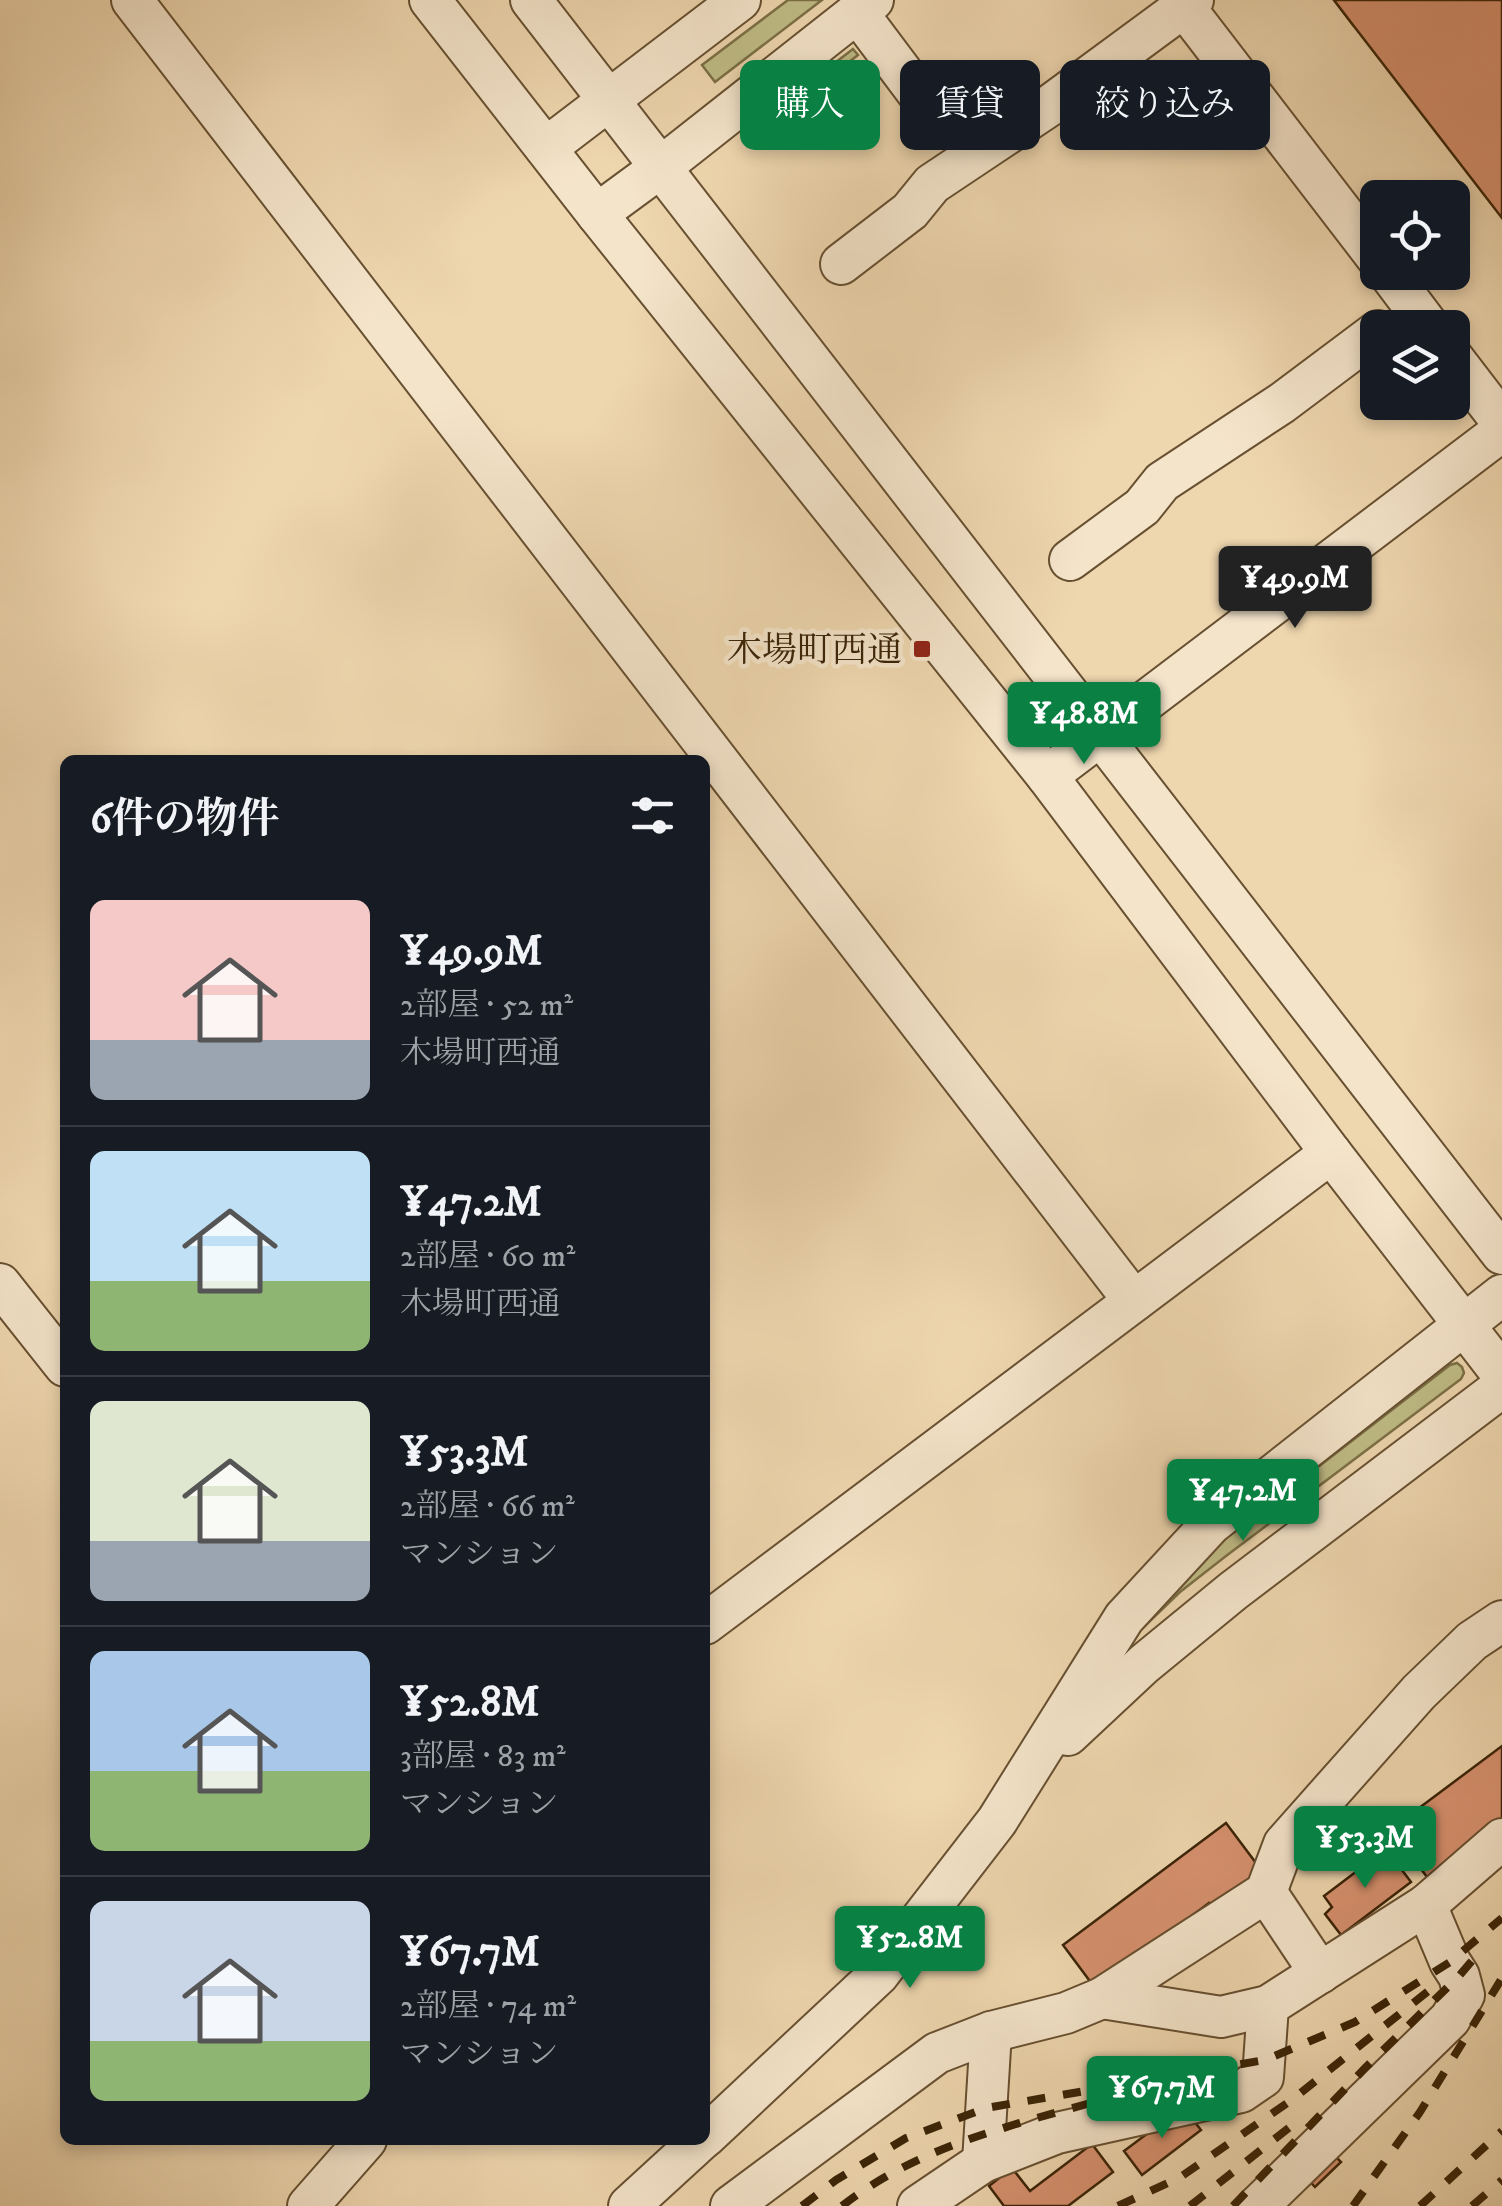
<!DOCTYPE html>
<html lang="ja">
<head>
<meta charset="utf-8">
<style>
	:root { --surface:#171b24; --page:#20242c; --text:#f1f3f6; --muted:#9ea1a6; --line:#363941; --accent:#0b8043 }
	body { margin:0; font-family:"IM FELL DW Pica","Noto Serif JP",serif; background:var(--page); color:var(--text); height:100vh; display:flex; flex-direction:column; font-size:38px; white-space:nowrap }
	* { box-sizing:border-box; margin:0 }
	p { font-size:32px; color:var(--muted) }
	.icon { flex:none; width:55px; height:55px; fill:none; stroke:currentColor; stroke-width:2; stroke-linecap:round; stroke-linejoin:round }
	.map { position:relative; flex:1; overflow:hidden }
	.panel { position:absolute; left:60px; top:755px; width:650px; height:1390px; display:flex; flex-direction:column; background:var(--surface); border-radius:15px; box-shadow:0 5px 15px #0003 }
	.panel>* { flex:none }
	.hud { position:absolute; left:740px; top:60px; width:610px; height:90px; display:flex; gap:20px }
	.controls { position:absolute; left:1360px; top:180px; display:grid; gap:20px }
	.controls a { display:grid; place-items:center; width:110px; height:110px; border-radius:15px; background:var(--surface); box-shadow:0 5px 15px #0003; font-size:50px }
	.price { position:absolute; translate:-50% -85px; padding:0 22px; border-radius:10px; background:var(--accent); color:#fff; font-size:32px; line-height:65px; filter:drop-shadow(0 2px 5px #0008) }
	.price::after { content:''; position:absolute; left:50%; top:60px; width:30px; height:22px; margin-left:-15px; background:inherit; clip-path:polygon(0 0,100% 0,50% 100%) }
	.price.active { background:#222; color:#fff }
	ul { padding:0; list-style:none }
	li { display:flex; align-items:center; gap:30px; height:250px; padding:0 30px }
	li+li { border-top:2px solid var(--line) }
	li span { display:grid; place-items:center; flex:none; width:280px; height:200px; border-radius:15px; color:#555 }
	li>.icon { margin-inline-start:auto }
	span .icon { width:120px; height:120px; fill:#fffc; stroke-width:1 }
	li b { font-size:42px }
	h2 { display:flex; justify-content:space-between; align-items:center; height:120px; padding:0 30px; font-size:42px }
	.pill { padding:0 35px; border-radius:15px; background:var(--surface); box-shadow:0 5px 15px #0003; font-size:35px; line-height:90px }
	.pill.active { background:var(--accent); color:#fff }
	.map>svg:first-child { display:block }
	.green { fill:#bfbc86; stroke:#7c7046; stroke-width:2.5 }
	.building { fill:#d7916f; stroke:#3a2407; stroke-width:2.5 }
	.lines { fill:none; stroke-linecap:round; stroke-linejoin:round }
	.minor-casing { stroke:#675031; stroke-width:44 }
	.minor { stroke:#f4e4ca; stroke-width:40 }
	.rail { stroke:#3a2407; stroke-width:8; stroke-dasharray:18 18; stroke-linecap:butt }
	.poi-dot { fill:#8f2418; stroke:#f4e4ca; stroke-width:4 }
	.labels { text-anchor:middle; stroke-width:9; stroke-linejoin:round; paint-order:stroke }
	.poi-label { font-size:35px; fill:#3a2407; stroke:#f4e4ca; text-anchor:end }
</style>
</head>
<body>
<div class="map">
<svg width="1502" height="2206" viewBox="0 0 1502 2206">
	<rect width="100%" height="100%" fill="#eed6ae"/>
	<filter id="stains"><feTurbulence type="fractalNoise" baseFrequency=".002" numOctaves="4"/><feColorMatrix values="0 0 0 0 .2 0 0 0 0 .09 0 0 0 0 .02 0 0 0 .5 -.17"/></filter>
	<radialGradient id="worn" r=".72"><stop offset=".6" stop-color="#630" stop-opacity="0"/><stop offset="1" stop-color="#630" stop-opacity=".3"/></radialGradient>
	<!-- green -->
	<g class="green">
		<path d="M 788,0 L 822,0 L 715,82 L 702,65 Z"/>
		<path d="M 853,49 L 858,55 L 759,132 L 754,125 Z"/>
		<path d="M 1457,1363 L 1462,1367 L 1464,1373 L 1461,1379 L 1226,1556 L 1180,1592 L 1124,1646 L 1216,1546 L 1450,1365 Z"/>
	</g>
	<!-- building -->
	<g class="building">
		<path d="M 1334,0 L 1385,0 L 1353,25 Z"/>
		<path d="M 1334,0 L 1502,0 L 1502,218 L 1353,25 Z"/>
		<path d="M 1502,1746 L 1502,1822 L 1427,1877 L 1391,1829 Z"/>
		<path d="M 1226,1823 L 1265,1875 L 1216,1913 L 1209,1903 L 1095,1988 L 1063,1945 Z"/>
		<path d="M 1386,1849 L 1411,1882 L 1341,1935 L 1325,1914 L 1332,1907 L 1324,1896 Z"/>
		<path d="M 1183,2107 L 1201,2130 L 1142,2175 L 1124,2151 Z"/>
		<path d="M 1092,2144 L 1113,2172 L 1068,2206 L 1004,2206 L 989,2186 L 1012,2168 L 1030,2191 Z"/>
		<path d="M 1327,2148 L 1341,2162 L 1315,2187 L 1302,2173 Z"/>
	</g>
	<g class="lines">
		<defs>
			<g id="minor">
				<path d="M 132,0 L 1134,1301"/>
				<path d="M 430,0 L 597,214 L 661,167 L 873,0"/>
				<path d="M 531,0 L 1502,1254"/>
				<path d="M 1179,0 L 1378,259"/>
				<path d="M 857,12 L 920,96"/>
				<path d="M 546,148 L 740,0"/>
				<path d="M 597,214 L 1047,776 L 1331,1153 L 1502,1374"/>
				<path d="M 841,264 L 910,211 L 932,184 L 1049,106 L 1193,0"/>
				<path d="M 1388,272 L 1430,328"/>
				<path d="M 1452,357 L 1502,422"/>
				<path d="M 1070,560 L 1142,507 L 1162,482 L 1282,403 L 1378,331"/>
				<path d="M 1047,776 L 1502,431"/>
				<path d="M 0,1284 L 65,1366"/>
				<path d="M 705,1624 L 1331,1153"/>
				<path d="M 1068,1735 L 1144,1664 L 1233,1591 L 1502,1387"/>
				<path d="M 1266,1892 L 1320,1973"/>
				<path d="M 1102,1998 L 1221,2017 L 1268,2006 L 1426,1905 L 1502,1839"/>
				<path d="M 705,2137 L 878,1975 L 997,1821 L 1124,1618 L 1211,1524 L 1502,1295"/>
				<path d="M 983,2162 L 991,2032"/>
				<path d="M 308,2206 L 366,2140"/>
				<path d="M 629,2206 L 701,2140"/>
				<path d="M 731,2206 L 937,2053 L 991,2032 L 1066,2013 L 1102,1998 L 1266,1892 L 1284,1844 L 1419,1692 L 1472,1641 L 1502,1621"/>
				<path d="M 918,2206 L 983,2162 L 1057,2133 L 1241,2092 L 1263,2077 L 1268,2006"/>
				<path d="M 1258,2206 L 1450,2019 L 1464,1995 L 1459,1976 L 1450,1962 L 1426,1905"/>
			</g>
		</defs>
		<!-- minor casing -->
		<use href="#minor" class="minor-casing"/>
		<!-- minor -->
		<use href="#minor" class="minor"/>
		<!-- rail -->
		<g class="rail">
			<path d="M 802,2206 L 836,2180 L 906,2138 L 986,2108 L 1265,2060 L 1355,2022 L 1450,1962 L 1502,1918"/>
			<path d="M 842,2206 C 916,2148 1005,2127 1094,2102"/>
			<path d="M 1118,2206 L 1179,2178 L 1293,2099 L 1437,1984"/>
			<path d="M 1190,2206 L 1300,2119"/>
			<path d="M 1233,2206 L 1366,2067 L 1459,1976 L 1483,1948"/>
			<path d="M 1353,2206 L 1420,2112 L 1502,1978"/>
			<path d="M 1420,2206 L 1502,2131"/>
			<path d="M 1472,2206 L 1502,2180"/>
		</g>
	</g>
	<!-- markers -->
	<rect class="poi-dot" x="912" y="639" width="20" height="20" rx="5"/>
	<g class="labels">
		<!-- poi labels -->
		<g class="poi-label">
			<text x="902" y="661">木場町西通</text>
		</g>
	</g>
	<rect width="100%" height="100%" filter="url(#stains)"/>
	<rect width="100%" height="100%" fill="url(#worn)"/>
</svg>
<div class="controls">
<a><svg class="icon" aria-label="locate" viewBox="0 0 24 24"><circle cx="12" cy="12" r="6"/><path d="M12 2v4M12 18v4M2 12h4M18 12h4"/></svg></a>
<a><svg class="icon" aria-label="layers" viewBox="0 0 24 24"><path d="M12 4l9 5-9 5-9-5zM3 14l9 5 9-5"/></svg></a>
</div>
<b class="price active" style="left:1295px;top:631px">¥49.9M</b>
<b class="price" style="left:1084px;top:767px">¥48.8M</b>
<b class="price" style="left:1243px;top:1544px">¥47.2M</b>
<b class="price" style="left:1365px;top:1891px">¥53.3M</b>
<b class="price" style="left:910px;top:1991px">¥52.8M</b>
<b class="price" style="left:1162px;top:2141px">¥67.7M</b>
<div class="hud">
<a class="pill active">購入</a>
<a class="pill">賃貸</a>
<a class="pill">絞り込み</a>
</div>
<section class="panel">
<h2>6件の物件<svg class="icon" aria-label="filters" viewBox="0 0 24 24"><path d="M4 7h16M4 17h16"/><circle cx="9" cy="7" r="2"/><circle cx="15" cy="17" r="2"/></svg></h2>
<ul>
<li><span style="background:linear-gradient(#f6c9c9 70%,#9aa5b1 0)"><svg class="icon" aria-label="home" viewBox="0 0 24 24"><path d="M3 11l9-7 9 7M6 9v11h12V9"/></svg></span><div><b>¥49.9M</b><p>2部屋 · 52 m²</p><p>木場町西通</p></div></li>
<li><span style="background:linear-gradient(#bfe0f5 65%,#8fb573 0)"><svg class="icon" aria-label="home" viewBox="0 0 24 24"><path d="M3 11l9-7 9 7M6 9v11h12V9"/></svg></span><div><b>¥47.2M</b><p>2部屋 · 60 m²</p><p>木場町西通</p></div></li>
<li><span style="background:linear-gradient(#dfe7d0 70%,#9aa5b1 0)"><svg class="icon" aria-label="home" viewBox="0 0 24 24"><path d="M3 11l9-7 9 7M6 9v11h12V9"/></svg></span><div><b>¥53.3M</b><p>2部屋 · 66 m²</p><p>マンション</p></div></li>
<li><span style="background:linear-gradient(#a9c7e8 60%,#8fb573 0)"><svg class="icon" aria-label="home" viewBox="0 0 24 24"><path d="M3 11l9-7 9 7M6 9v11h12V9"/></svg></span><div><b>¥52.8M</b><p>3部屋 · 83 m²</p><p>マンション</p></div></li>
<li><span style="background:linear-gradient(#c9d6e8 70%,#8fb573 0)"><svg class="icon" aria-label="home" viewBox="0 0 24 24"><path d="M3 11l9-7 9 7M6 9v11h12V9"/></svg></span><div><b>¥67.7M</b><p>2部屋 · 74 m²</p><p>マンション</p></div></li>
</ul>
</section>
</div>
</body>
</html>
